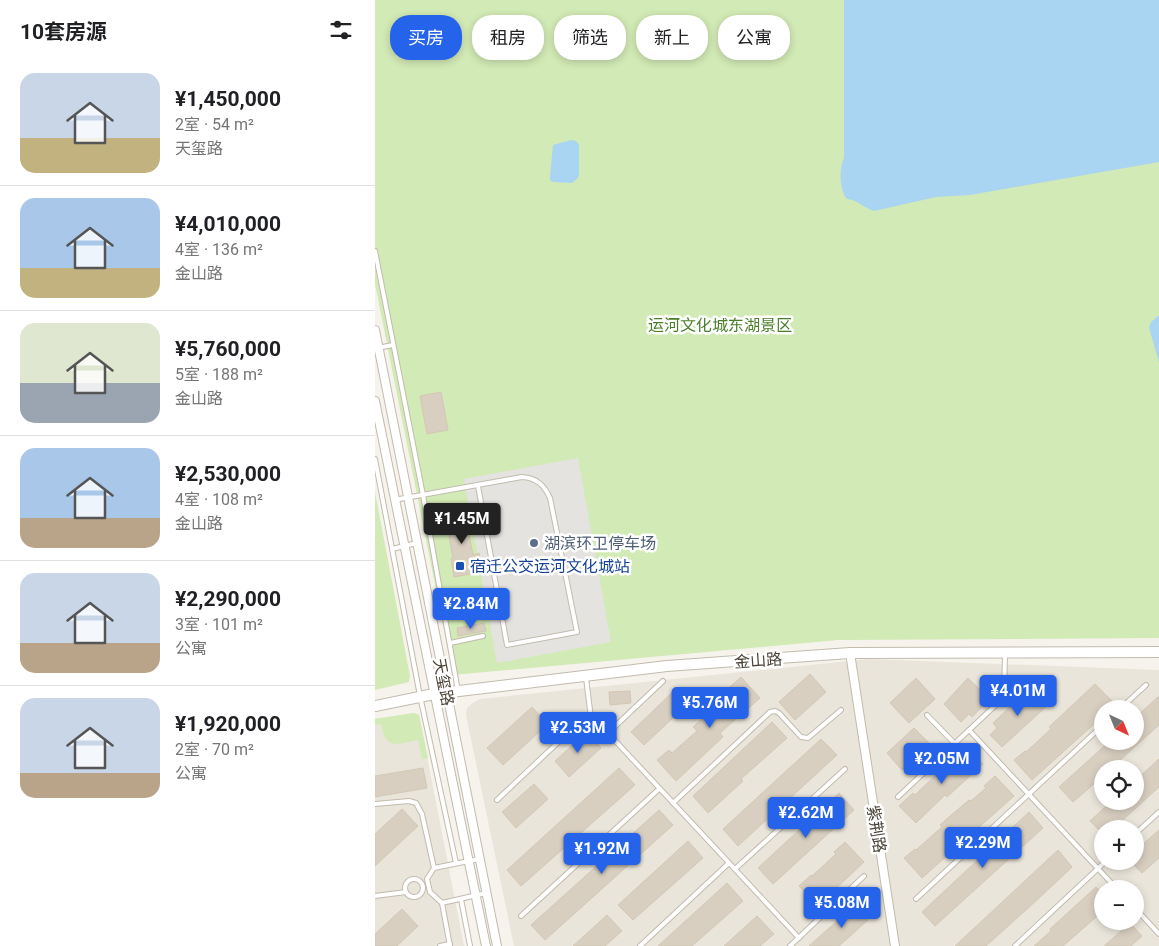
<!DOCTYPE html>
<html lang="zh">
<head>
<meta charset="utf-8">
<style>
	:root { --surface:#fff; --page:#f6f6f6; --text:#202124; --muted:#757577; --line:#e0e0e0; --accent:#2563eb }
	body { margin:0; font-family:Roboto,"Noto Sans SC",sans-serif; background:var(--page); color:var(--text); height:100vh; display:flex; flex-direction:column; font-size:19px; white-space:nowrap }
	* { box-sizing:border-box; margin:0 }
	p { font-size:16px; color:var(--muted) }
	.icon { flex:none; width:28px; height:28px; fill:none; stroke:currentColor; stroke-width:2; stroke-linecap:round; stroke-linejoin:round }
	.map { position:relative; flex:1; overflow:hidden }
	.panel { display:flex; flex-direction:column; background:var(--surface); width:375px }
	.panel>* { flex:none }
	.guide { position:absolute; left:15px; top:15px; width:475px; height:45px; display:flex; gap:10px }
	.needle { width:32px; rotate:137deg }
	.buttons { position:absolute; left:719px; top:700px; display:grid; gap:10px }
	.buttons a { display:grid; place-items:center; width:50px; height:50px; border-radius:50%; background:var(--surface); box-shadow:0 2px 8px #0003; font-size:25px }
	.price { position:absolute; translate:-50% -42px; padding:0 11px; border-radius:5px; background:var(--accent); color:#fff; font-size:16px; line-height:32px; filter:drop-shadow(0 1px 2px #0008) }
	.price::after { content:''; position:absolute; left:50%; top:30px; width:15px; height:11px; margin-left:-8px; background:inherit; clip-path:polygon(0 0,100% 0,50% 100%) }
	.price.selected { background:#222; color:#fff }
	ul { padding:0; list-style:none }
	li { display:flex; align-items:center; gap:15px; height:125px; padding:0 20px }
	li+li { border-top:1px solid var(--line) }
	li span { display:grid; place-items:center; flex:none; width:140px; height:100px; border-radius:15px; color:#555 }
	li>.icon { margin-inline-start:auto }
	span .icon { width:60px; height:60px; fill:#fffc; stroke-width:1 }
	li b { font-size:21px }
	h2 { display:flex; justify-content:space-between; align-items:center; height:60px; padding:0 20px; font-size:21px }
	.chip { padding:0 18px; border-radius:20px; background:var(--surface); box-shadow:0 2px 8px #0003; font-size:18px; line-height:45px }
	.chip.selected { background:var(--accent); color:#fff }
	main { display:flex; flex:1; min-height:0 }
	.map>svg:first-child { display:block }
	.residential { fill:#eae5da; fill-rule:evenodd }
	.green { fill:#d2eab5 }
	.parking { fill:#e5e3e0 }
	.water { fill:#a9d4f2 }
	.building { fill:#d8cfc1; stroke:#d3c7b4 }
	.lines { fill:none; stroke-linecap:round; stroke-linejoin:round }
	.service-casing { stroke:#c2bbae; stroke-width:6 }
	.minor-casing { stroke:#c2bbae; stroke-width:10 }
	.tertiary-casing { stroke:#c2bbae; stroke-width:12 }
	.service { stroke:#fff; stroke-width:4 }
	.minor { stroke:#fff; stroke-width:8 }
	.tertiary { stroke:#fff; stroke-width:10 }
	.service-dot { fill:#5c6f8a; stroke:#fff; stroke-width:2 }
	.transit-dot { fill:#1a4fb4; stroke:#fff; stroke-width:2 }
	.labels { text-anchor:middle; stroke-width:5; stroke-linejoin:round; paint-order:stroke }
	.park-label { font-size:16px; fill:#4a7f2a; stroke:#fff }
	.service-label { font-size:16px; fill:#4e5e75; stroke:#fff; text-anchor:start }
	.transit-label { font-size:16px; fill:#164399; stroke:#fff; text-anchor:start }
	.street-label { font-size:16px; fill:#4b4439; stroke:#fff }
</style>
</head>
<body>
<main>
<section class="panel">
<h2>10套房源<svg class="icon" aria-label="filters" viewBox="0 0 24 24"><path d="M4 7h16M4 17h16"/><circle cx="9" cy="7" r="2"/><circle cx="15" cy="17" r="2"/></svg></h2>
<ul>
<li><span style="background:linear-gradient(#c9d6e8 65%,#c2b280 0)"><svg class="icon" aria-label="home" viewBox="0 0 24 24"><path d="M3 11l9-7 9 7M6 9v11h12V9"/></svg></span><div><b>¥1,450,000</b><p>2室 · 54 m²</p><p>天玺路</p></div></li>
<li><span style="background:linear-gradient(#a9c7e8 70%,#c2b280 0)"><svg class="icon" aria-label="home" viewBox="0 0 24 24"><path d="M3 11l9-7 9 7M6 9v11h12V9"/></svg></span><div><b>¥4,010,000</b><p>4室 · 136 m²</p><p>金山路</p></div></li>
<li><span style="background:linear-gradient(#dfe7d0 60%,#9aa5b1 0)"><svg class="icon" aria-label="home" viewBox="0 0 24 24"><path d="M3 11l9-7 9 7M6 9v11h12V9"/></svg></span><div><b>¥5,760,000</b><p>5室 · 188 m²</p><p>金山路</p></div></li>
<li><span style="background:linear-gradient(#a9c7e8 70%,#b9a48a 0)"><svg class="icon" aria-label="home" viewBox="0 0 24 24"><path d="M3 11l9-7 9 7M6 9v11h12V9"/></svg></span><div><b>¥2,530,000</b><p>4室 · 108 m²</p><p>金山路</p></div></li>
<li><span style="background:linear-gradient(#c9d6e8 70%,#b9a48a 0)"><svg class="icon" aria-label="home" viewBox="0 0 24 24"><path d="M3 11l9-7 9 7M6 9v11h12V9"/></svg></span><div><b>¥2,290,000</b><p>3室 · 101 m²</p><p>公寓</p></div></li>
<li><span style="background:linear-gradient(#c9d6e8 75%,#b9a48a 0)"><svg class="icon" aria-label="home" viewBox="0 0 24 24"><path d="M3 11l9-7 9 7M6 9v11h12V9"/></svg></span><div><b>¥1,920,000</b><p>2室 · 70 m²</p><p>公寓</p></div></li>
</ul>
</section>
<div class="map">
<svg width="784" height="946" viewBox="0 0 784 946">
	<rect width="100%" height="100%" fill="#f6f3ec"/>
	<!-- residential -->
	<g class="residential">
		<path d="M 494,659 L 784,670 L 784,946 L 139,946 L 91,715 L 92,708 L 99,702 L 105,699 ZM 728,709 L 760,709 L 760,741 L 728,741 ZM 728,769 L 760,769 L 760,801 L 728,801 ZM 728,829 L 760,829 L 760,861 L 728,861 ZM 728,889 L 760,889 L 760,921 L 728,921 Z"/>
		<path d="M 39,713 L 44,715 L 89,946 L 0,946 L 0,719 Z"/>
	</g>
	<!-- green -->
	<g class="green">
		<path d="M 0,0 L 784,0 L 784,638 L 463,640 L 78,675 L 0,284 Z"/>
		<path d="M 0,492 L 35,676 L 34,682 L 0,690 Z"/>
		<path d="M 39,713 L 44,715 L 53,758 L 47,759 L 43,740 C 22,744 11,751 6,724 L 0,725 L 0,719 Z"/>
	</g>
	<!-- parking -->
	<path class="parking" d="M 203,458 L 236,642 L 122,663 L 89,479 Z"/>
	<!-- water -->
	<g class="water">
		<path d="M 469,0 L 784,0 L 784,162 L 595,195 L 561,197 L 499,211 C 489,208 481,199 472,199 C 464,190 464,168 469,158 Z"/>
		<path d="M 196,140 L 201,141 L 204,145 L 204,174 L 203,178 L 197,183 L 178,182 L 175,180 L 175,176 L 178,145 Z"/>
		<path d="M 783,316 L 784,316 L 784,362 L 774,328 L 776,322 Z"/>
	</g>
	<!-- building -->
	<g class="building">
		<path d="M 66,392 L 73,430 L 52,434 L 45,396 Z"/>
		<path d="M 89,509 L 98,555 L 104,553 L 107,572 L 79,577 L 76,559 L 78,558 L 70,513 Z"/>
		<path d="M 109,623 L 111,631 L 83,636 L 82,628 Z"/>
		<path d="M 435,674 L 451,692 L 420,720 L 404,702 Z"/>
		<path d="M 366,677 L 385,698 L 345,733 L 348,737 L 301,781 L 282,760 L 294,750 L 297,753 L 322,731 L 318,727 L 338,709 L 335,705 Z"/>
		<path d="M 541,678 L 560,699 L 534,723 L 515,703 Z"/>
		<path d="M 593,678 L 612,697 L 605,704 L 607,707 L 597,717 L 594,714 L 586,722 L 569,704 Z"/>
		<path d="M 720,684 L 740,704 L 735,709 L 728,709 L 728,716 L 657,780 L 639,760 L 650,751 L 651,752 L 676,729 L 674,727 Z"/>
		<path d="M 656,687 L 673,705 L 627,747 L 615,735 L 622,728 L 618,723 Z"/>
		<path d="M 302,688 L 315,702 L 269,745 L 256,732 Z"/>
		<path d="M 255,691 L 256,703 L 235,705 L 234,692 Z"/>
		<path d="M 784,696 L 784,725 L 735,769 L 728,769 L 728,776 L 698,802 L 684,787 L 735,741 L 760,741 L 760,718 Z"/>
		<path d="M 157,707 L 173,724 L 128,765 L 112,748 Z"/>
		<path d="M 397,722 L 412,738 L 366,779 L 368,781 L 333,813 L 318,796 Z"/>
		<path d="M 539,728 L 555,744 L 551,747 L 555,752 L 535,771 L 531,767 L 527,770 L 512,753 Z"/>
		<path d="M 212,732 L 226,748 L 194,777 L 180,761 Z"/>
		<path d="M 446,739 L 462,755 L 363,846 L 348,829 Z"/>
		<path d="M 591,746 L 608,764 L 572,797 L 570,795 L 541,823 L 524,806 L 538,793 L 540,795 Z"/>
		<path d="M 784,759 L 784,787 L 738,829 L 723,829 L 715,821 L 737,801 L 760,801 L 760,781 Z"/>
		<path d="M 48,768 L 52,788 L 0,797 L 0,776 Z"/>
		<path d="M 244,768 L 260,785 L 146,886 L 132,870 Z"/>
		<path d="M 620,776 L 639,796 L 547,878 L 529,858 L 540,849 L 541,850 L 567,827 L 565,825 L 574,817 L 594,800 L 596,801 L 611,788 L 609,786 Z"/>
		<path d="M 159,784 L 173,799 L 141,828 L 127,812 Z"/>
		<path d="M 464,793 L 479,810 L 398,884 L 383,868 Z"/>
		<path d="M 27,809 L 43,826 L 0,866 L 0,834 Z"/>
		<path d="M 284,810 L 298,825 L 170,940 L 156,925 Z"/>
		<path d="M 654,812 L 668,828 L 560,926 L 547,912 Z"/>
		<path d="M 784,830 L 784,858 L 767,873 L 760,866 L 760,851 Z"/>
		<path d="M 313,841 L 328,858 L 258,920 L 243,905 Z"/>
		<path d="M 470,842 L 489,862 L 442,906 L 424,886 L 436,875 L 437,876 L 461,854 L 459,852 Z"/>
		<path d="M 683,850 L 697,867 L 662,900 L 611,946 L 580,946 Z"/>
		<path d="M 352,883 L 368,901 L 317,946 L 283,946 Z"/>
		<path d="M 721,887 L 728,894 L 728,911 L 688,946 L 659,946 L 676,931 L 675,929 Z"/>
		<path d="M 480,905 L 493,920 L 464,946 L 434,946 Z"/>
		<path d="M 27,909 L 43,926 L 22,946 L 0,946 L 0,934 Z"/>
		<path d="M 232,915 L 247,931 L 230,946 L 198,946 Z"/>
		<path d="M 382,916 L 399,934 L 385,946 L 349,946 Z"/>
		<path d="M 755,923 L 767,936 L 756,946 L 729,946 Z"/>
	</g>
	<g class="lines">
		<defs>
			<g id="service">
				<path d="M 0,251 L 48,495 L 83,691"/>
				<path d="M 2,348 L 18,345"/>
				<path d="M 0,459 L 45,696 L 81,863"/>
				<path d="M 19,500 L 147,477 C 162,478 169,485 175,498 L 202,632 L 132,645 L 103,486"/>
				<path d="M 17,549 L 42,543"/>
				<path d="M 75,643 L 108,636"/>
				<path d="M 211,678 L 216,718"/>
				<path d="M 745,709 L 771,685"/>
				<path d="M 552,715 L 580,744"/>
				<path d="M 594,730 L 742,889"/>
				<path d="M 233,733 L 288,681"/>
				<path d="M 523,797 L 626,700 L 629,695 L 630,654"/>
				<path d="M 122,800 L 211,716 L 219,718 L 424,938"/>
				<path d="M 298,803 L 395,712 L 400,711 L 404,713 L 426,737 L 433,738 L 466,710"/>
				<path d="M 0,804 L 34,801 L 41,803 L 47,814 L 59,868 L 52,879 L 55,892 L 67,903 L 75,946"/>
				<path d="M 760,834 L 784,812"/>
				<path d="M 59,868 L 104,859"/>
				<path d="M 360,869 L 470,769"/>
				<circle cx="39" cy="888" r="9"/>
				<path d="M 0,896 L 31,892"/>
				<path d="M 86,899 L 95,946"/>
				<path d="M 541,899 L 728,725"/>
				<path d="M 67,903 L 111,893"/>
				<path d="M 760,908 L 784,934"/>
				<path d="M 146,916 L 284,789"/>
				<path d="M 65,946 L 75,944"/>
				<path d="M 265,946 L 354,863"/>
				<path d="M 415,946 L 489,876"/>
				<path d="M 640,946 L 731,861"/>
			</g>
			<g id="minor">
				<path d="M 0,330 L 122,946"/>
				<path d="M 0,401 L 111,946"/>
				<path d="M 475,653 L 520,946"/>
			</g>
			<path id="tertiary" d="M 0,706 L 59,694 L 292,666 L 475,653 L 784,652"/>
		</defs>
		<!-- service casing -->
		<use href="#service" class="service-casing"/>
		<!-- minor casing -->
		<use href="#minor" class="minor-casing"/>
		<!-- tertiary casing -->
		<use href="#tertiary" class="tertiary-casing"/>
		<!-- service -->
		<use href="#service" class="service"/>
		<!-- minor -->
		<use href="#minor" class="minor"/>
		<!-- tertiary -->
		<use href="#tertiary" class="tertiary"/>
	</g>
	<!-- markers -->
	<circle class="service-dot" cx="159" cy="543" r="5"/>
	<rect class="transit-dot" x="80" y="561" width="10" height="10" rx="2.5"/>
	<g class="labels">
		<!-- park labels -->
		<g class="park-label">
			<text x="345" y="331">运河文化城东湖景区</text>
		</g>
		<!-- service labels -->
		<g class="service-label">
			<text x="169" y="549">湖滨环卫停车场</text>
		</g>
		<!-- transit labels -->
		<g class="transit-label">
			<text x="95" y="572">宿迁公交运河文化城站</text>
		</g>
		<!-- street labels -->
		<g class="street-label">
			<text transform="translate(383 660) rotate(-4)" y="6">金山路</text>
			<text transform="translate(69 682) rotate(79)" y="6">天玺路</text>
			<text transform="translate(502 829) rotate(81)" y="6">紫荆路</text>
		</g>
	</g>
</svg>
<div class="buttons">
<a><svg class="needle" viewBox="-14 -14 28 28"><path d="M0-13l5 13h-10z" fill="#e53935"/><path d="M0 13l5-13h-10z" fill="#757577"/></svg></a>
<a><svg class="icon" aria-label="locate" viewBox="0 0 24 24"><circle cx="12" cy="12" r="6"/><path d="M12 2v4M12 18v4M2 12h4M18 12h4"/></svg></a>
<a>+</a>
<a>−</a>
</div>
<b class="price selected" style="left:87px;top:545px">¥1.45M</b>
<b class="price" style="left:96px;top:630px">¥2.84M</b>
<b class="price" style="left:643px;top:717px">¥4.01M</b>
<b class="price" style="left:335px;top:729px">¥5.76M</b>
<b class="price" style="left:203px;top:754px">¥2.53M</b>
<b class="price" style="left:567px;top:785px">¥2.05M</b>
<b class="price" style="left:431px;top:839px">¥2.62M</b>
<b class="price" style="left:608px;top:869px">¥2.29M</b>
<b class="price" style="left:227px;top:875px">¥1.92M</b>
<b class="price" style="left:467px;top:929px">¥5.08M</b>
<div class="guide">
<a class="chip selected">买房</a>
<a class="chip">租房</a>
<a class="chip">筛选</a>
<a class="chip">新上</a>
<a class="chip">公寓</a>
</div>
</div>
</main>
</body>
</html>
